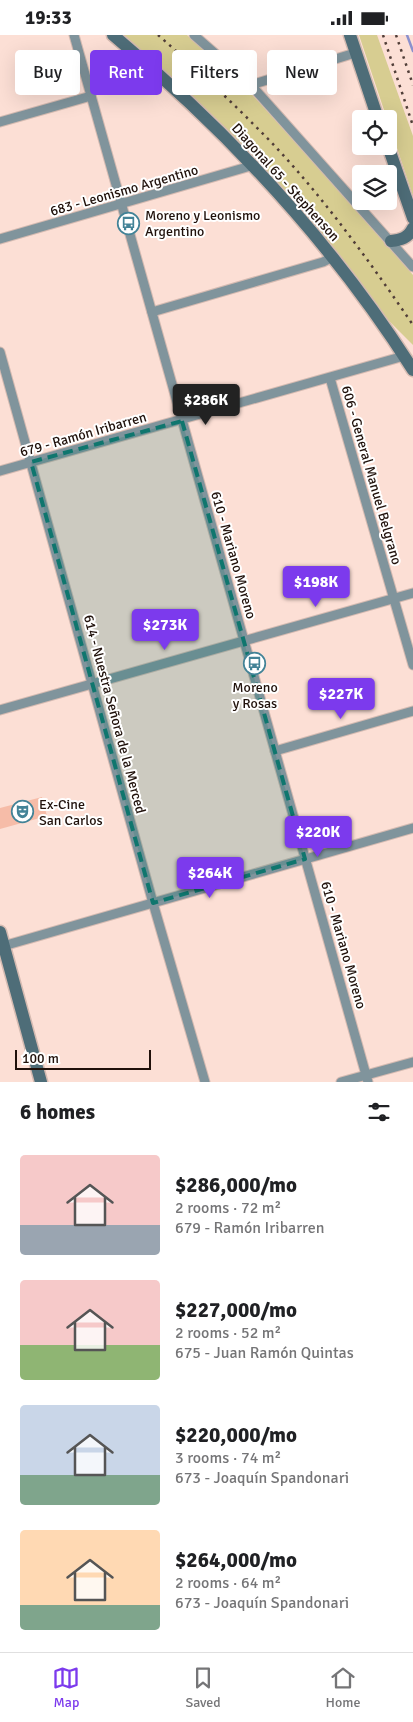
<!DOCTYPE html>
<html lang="en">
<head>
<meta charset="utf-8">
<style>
	:root { --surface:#fff; --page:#f6f6f6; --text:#202124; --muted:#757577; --line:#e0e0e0; --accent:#7c3aed }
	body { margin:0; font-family:Signika,sans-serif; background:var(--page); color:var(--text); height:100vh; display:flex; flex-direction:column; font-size:19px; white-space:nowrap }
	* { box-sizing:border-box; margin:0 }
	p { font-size:16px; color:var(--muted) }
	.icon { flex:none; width:28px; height:28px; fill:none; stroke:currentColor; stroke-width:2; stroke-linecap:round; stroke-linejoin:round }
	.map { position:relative; height:1047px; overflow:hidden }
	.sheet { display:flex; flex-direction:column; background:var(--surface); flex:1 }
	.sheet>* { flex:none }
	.guide { position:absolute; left:15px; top:15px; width:384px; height:45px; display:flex; gap:10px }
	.fabs { position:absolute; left:352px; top:75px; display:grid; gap:10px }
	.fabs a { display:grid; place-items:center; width:45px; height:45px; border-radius:5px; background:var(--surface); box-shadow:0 5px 20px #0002; font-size:25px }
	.scale { position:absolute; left:15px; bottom:12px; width:136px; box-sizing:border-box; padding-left:5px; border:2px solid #20110b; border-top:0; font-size:14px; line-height:18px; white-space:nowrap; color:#20110b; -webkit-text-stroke:4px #fff; paint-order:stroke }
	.price { position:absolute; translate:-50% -42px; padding:0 11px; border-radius:5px; background:var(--accent); color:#fff; font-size:16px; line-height:32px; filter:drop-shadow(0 1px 2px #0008) }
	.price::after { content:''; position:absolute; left:50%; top:30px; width:15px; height:11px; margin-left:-8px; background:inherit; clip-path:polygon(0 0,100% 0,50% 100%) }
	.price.selected { background:#222; color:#fff }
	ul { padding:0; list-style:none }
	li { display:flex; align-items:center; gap:15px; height:125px; padding:0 20px }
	li span { display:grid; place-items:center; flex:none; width:140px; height:100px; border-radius:5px; color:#555 }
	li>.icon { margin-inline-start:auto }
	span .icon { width:60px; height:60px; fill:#fffc; stroke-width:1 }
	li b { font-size:21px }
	h2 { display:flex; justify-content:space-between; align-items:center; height:60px; padding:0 20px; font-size:21px }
	.pill { padding:0 18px; border-radius:5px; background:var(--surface); box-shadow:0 5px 20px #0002; font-size:18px; line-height:45px }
	.pill.selected { background:var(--accent); color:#fff }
	.status { display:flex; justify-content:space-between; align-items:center; height:35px; padding:0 25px; background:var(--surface); direction:ltr }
	.status svg { height:14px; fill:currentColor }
	.tabs { display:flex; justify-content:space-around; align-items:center; height:70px; border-top:1px solid var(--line); background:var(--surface); font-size:14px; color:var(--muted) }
	.tabs a { display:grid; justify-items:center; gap:2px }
	.tabs .selected { color:var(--accent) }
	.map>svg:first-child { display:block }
	.green { fill:#d7cd91 }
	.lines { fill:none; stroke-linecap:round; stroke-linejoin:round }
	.stream { stroke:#8b90cd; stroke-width:2.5 }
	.building { fill:#f6bca8 }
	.street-casing { stroke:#d4bab1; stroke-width:11 }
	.secondary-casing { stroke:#d4bab1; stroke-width:15 }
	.path { stroke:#a28b82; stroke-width:2; stroke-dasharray:2.5 2.5; stroke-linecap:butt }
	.street { stroke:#80949c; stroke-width:9 }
	.secondary { stroke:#4e6d78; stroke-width:12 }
	.rail { stroke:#513e38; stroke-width:2.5; stroke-dasharray:2.5 5; stroke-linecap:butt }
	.marked { fill:#0f766e; fill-opacity:0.2; stroke:#0f766e; stroke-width:4; stroke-dasharray:10 6; stroke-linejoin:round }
	.labels { text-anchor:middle; stroke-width:4; stroke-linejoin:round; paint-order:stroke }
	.street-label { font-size:14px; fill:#20110b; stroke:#fff }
	.poi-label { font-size:14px; fill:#20110b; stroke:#fff; text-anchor:start }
</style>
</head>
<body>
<div class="status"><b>19:33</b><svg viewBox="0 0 49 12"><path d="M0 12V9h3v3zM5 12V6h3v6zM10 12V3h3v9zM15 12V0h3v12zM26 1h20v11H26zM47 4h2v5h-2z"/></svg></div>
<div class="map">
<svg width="413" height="1047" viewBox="0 0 413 1047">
	<rect width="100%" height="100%" fill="#fcdfd5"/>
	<!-- green -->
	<g class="green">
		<path d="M 122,0 L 187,0 L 245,52 L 348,165 L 413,240 L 413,310 L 385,282 L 314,191 L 258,127 L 164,37 Z"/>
		<path d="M 359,0 L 377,0 L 413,101 L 413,161 L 389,89 L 389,84 L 387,84 Z"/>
	</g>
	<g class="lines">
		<!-- stream -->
		<path class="stream" d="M 407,0 L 413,16"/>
	</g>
	<!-- building -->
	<path class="building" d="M 42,762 L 47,781 L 0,794 L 0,773 Z"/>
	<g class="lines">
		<defs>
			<g id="street">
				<path d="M 74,0 L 368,1047"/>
				<path d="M 194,0 L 251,50 L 413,232"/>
				<path d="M 251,50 L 355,18"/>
				<path d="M 0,87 L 91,61"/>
				<path d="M 0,204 L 254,130"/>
				<path d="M 152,277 L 323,227 L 333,222"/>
				<path d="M 0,317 L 153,868 L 205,1047"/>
				<path d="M 330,343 L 413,630"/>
				<path d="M 0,436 L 404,321"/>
				<path d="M 0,675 L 413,558"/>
				<path d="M 275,716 L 413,676"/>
				<path d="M 0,912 L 413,793"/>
				<path d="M 341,1047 L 413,1027"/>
			</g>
			<g id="secondary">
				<path d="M 113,0 C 229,97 332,207 413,335"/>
				<path d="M 350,0 L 378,84"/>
				<path d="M 388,111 L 413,183"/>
				<path d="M 391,206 C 401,205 408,203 413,193"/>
				<path d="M 0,897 L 41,1047"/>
			</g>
		</defs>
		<!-- street casing -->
		<use href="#street" class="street-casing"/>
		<!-- secondary casing -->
		<use href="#secondary" class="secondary-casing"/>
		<!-- path -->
		<path class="path" d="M 389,90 L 393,102"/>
		<!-- street -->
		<use href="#street" class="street"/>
		<!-- secondary -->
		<use href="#secondary" class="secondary"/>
		<!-- rail -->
		<g class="rail">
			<path d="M 158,0 C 197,34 235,70 271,107 C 324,163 370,227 413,290"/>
			<path d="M 383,0 L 413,91"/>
			<path d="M 396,0 L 413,50"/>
		</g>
	</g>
	<!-- marked area -->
	<path class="marked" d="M 182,386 L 305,824 L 153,868 L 31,427 Z"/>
	<!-- icons -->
	<defs>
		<symbol id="bus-ring" viewBox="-11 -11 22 22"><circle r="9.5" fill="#fff" stroke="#438397" stroke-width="1.5"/><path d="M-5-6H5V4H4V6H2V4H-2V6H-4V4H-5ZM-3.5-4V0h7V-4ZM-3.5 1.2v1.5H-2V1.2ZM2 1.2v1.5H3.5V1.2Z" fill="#438397"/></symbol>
		<symbol id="theatre-ring" viewBox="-11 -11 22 22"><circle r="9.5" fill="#fff" stroke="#438397" stroke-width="1.5"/><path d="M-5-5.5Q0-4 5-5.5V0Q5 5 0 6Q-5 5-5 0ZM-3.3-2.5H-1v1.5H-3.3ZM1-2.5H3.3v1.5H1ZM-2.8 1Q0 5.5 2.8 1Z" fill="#438397"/></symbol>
	</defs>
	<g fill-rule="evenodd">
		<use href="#bus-ring" x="116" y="176" width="25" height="25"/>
		<use href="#bus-ring" x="242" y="616" width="25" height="25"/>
		<use href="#theatre-ring" x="10" y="764" width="25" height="25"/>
	</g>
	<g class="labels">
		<!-- street labels -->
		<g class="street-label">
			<text transform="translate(286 147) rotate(48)" y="5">Diagonal 65 - Stephenson</text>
			<text transform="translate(124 155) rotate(-16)" y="5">683 - Leonismo Argentino</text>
			<text transform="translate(83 399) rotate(-16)" y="5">679 - Ramón Iribarren</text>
			<text transform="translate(372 440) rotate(74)" y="5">606 - General Manuel Belgrano</text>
			<text transform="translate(234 520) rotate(74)" y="5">610 - Mariano Moreno</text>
			<text transform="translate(115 679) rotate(75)" y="5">614 - Nuestra Señora de la Merced</text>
			<text transform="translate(344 910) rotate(74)" y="5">610 - Mariano Moreno</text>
		</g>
		<!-- poi labels -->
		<g class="poi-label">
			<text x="145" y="185">Moreno y Leonismo<tspan x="145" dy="16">Argentino</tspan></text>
			<text x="255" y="657" text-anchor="middle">Moreno<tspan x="255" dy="16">y Rosas</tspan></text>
			<text x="39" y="774">Ex-Cine<tspan x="39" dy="16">San Carlos</tspan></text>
		</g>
	</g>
</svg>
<div class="fabs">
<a><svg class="icon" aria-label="locate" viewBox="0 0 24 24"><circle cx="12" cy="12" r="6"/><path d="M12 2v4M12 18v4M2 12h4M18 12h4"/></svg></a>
<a><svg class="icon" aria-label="layers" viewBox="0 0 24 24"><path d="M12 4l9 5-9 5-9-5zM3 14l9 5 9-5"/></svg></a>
</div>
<div class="scale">100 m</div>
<b class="price selected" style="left:206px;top:391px">$286K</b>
<b class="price" style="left:316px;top:573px">$198K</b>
<b class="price" style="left:165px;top:616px">$273K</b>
<b class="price" style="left:341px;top:685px">$227K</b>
<b class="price" style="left:318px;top:823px">$220K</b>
<b class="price" style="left:210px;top:864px">$264K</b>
<div class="guide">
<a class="pill">Buy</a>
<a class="pill selected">Rent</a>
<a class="pill">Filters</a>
<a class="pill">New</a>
</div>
</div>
<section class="sheet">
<h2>6 homes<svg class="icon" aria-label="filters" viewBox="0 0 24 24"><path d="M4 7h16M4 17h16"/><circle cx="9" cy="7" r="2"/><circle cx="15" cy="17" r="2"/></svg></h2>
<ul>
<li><span style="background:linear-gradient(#f6c9c9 70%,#9aa5b1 0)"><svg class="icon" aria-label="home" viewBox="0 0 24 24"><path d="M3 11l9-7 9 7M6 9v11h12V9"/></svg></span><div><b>$286,000/mo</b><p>2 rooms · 72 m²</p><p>679 - Ramón Iribarren</p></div></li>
<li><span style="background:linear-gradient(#f6c9c9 65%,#8fb573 0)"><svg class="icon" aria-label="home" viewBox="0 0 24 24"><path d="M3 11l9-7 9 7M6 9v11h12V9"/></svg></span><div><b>$227,000/mo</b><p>2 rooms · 52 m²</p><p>675 - Juan Ramón Quintas</p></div></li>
<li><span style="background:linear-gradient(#c9d6e8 70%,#7fa58c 0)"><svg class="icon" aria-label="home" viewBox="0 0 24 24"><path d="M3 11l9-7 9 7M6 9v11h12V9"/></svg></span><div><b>$220,000/mo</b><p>3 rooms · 74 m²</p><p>673 - Joaquín Spandonari</p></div></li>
<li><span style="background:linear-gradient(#ffd9b3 75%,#7fa58c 0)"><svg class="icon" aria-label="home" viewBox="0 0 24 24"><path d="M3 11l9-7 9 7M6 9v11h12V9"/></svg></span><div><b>$264,000/mo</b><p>2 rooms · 64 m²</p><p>673 - Joaquín Spandonari</p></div></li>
</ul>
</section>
<nav class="tabs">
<a class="selected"><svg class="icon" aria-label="map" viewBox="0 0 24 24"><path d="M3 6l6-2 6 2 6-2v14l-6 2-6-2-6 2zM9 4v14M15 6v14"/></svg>Map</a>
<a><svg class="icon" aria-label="saved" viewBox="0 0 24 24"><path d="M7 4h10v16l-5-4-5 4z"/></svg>Saved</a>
<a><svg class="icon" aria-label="home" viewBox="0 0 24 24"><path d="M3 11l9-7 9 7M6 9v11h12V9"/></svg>Home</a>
</nav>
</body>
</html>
